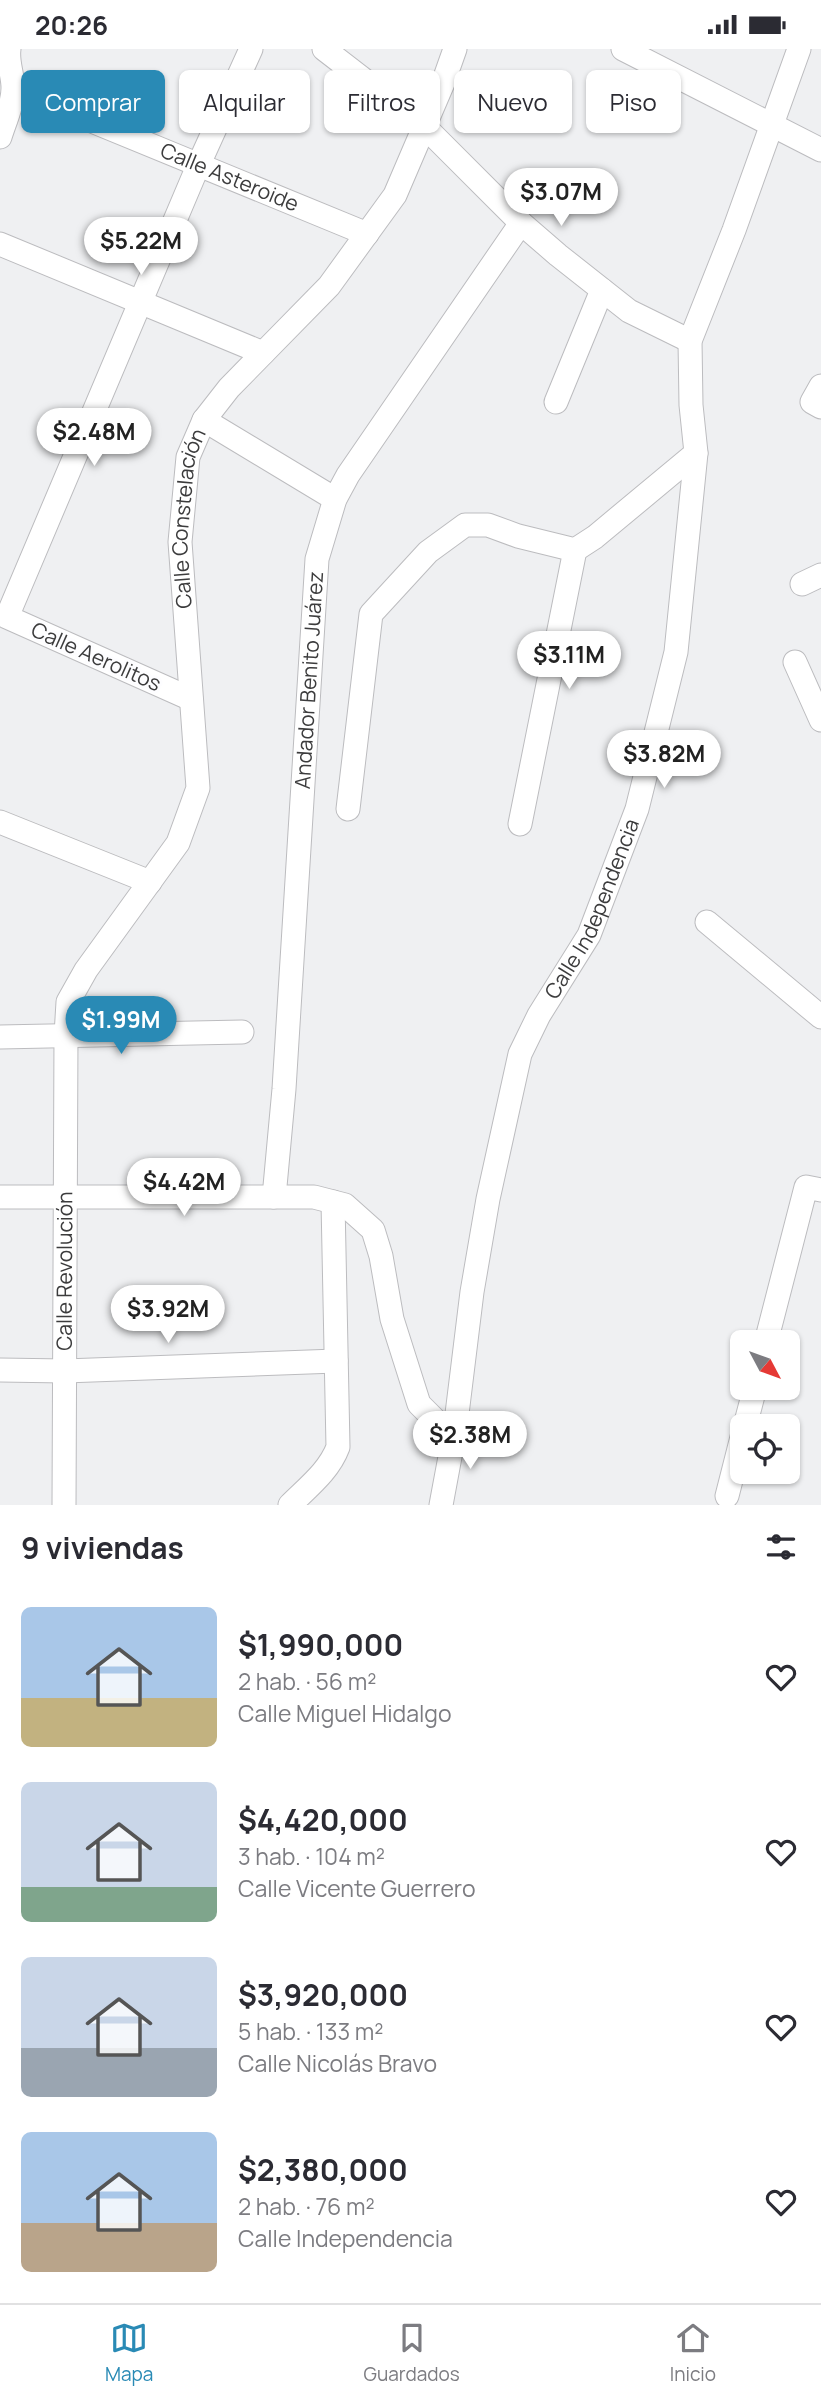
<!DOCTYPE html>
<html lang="es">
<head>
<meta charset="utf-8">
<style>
	:root { --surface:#fff; --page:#f2f2f3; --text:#2b2b33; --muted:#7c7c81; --line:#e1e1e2; --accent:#298ab5 }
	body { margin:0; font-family:Manrope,sans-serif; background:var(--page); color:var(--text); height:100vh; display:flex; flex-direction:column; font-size:26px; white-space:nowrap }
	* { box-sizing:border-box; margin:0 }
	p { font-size:23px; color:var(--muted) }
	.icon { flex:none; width:38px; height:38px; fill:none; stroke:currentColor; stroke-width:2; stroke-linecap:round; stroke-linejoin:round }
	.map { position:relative; height:1456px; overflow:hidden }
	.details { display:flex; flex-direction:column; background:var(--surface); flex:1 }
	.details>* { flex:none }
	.hud { position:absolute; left:21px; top:21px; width:780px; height:63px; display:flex; gap:14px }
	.needle { width:46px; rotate:131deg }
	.tools { position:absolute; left:730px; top:1281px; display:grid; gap:14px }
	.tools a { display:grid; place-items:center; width:70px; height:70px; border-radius:10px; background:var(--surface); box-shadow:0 2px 5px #0004; font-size:35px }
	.price { position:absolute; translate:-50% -60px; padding:0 16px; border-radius:24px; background:#fff; color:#222; font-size:23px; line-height:46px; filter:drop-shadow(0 2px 4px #0008) }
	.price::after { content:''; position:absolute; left:50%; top:42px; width:21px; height:16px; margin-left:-10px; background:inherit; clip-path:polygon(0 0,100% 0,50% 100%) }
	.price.on { background:var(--accent); color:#fff }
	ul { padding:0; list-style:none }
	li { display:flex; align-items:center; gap:21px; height:175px; padding:0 21px }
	li span { display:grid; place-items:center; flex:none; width:196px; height:140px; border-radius:10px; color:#555 }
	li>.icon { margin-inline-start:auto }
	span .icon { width:84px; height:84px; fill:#fffc; stroke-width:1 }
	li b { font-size:30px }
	h2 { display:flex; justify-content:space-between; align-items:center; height:84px; padding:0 21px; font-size:30px }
	.tag { padding:0 24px; border-radius:10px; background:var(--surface); box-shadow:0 2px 5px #0004; font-size:24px; line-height:63px }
	.tag.on { background:var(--accent); color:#fff }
	.status { display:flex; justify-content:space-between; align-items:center; height:49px; padding:0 35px; background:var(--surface); direction:ltr }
	.status svg { height:19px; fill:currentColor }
	.tabs { display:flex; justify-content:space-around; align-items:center; height:98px; border-top:2px solid var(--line); background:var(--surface); font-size:19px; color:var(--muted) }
	.tabs a { display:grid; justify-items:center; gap:4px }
	.tabs .on { color:var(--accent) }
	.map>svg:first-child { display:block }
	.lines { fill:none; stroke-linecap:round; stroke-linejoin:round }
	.street-casing { stroke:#bcbcbf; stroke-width:25 }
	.street { stroke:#fff; stroke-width:23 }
	.labels { text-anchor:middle; stroke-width:6; stroke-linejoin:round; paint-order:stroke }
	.street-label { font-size:21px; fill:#3c3c3d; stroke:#fdfdff }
</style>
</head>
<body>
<div class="status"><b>20:26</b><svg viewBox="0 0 49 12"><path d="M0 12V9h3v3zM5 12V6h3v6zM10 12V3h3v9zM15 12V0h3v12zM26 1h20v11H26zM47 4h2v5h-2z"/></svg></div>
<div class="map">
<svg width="821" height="1456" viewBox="0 0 821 1456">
	<rect width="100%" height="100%" fill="#eff0f2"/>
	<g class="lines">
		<defs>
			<g id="street">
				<path d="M 324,0 L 425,78 L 521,174 L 558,206 L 629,262 L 690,292"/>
				<path d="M 623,0 L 821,101"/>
				<path id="s1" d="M 14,40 L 367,185"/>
				<path d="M 0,88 C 5,72 13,55 13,39 C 13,25 7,14 9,0"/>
				<path d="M 0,195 L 263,304"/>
				<path d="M 821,337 L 812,353 L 821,358"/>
				<path d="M 556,353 L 602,241"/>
				<path d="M 204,371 L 335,450"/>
				<path d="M 802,535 L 821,526"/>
				<path d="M 795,613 L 821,671"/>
				<path d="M 191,650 L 7,568 L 198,117 L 251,0"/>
				<path d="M 348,760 L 371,565 L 428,503 L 465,476 L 488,476 L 518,487 L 575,501 L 595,488 L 696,404"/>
				<path d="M 0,773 L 150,833"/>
				<path d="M 520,775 L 575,501"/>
				<path d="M 707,873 L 821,968"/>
				<path d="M 0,988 L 242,983"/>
				<path d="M 0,1148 L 314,1148 L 345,1156 L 373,1181 L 381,1207 L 392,1270 L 419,1355 L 442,1378 L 455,1381"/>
				<path id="s2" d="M 274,1148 L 284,1040 L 317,510 L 335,450 L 348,426 L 521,174"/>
				<path d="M 766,1293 L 806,1138 L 821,1141"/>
				<path d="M 0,1321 L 65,1322 L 336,1312"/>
				<path d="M 745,1377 L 755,1339"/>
				<path d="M 727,1447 L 742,1388"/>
				<path id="s3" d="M 64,1456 L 66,986 L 68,953 L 86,921 L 178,794 L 198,739 L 180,493 L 188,408 L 204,371 L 229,339 L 329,237 L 395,146 L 443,34 L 455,0"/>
				<path d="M 290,1456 C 308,1438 329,1422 338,1398 L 333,1153"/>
				<path id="s4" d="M 441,1456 L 455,1381 L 472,1243 L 488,1150 L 520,1005 L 539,966 L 589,886 L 637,760 L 676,603 L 696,404 L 691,356 L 690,292 L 734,181 L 799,0"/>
			</g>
		</defs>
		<!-- street casing -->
		<use href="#street" class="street-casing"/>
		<!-- street -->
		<use href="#street" class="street"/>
	</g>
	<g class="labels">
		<!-- street labels -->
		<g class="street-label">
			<text dy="7" stroke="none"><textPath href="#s1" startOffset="233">Calle Asteroide</textPath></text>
			<text dy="7" stroke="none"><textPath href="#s3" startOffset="1026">Calle Constelación</textPath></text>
			<text transform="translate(96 608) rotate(24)" y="7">Calle Aerolitos</text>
			<text dy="7" stroke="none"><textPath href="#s2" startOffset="518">Andador Benito Juárez</textPath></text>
			<text dy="7" stroke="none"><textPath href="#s4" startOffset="621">Calle Independencia</textPath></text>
			<text dy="7" stroke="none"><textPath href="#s3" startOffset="234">Calle Revolución</textPath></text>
		</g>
	</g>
</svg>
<div class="tools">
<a><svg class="needle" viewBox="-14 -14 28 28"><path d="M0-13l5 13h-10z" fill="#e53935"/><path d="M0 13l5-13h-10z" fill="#7c7c81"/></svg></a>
<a><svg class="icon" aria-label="locate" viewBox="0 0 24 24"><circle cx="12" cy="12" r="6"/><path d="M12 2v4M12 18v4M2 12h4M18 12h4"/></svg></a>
</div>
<b class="price" style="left:561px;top:179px">$3.07M</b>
<b class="price" style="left:141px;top:228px">$5.22M</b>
<b class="price" style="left:94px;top:419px">$2.48M</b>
<b class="price" style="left:569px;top:642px">$3.11M</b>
<b class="price" style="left:664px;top:741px">$3.82M</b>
<b class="price on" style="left:121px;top:1007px">$1.99M</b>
<b class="price" style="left:184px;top:1169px">$4.42M</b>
<b class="price" style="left:168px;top:1296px">$3.92M</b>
<b class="price" style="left:470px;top:1422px">$2.38M</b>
<div class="hud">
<a class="tag on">Comprar</a>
<a class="tag">Alquilar</a>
<a class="tag">Filtros</a>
<a class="tag">Nuevo</a>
<a class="tag">Piso</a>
</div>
</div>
<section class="details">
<h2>9 viviendas<svg class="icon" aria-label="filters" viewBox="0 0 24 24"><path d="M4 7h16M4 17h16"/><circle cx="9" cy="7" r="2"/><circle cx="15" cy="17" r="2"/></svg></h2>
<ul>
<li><span style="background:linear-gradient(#a9c7e8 65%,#c2b280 0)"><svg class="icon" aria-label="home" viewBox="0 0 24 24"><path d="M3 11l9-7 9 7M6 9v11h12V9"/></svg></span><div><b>$1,990,000</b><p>2 hab. · 56 m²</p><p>Calle Miguel Hidalgo</p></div><svg class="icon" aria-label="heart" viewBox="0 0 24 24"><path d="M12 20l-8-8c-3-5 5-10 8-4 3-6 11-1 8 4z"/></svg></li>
<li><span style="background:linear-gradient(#c9d6e8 75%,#7fa58c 0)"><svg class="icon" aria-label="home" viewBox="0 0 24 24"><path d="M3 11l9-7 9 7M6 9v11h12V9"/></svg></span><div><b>$4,420,000</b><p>3 hab. · 104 m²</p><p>Calle Vicente Guerrero</p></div><svg class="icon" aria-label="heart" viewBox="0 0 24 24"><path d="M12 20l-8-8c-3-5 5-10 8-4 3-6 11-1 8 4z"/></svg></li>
<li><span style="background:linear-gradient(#c9d6e8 65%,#9aa5b1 0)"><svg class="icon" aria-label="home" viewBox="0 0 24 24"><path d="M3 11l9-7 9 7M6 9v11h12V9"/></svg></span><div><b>$3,920,000</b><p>5 hab. · 133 m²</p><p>Calle Nicolás Bravo</p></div><svg class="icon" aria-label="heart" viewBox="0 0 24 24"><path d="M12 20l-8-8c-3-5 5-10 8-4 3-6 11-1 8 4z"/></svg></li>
<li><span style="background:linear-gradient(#a9c7e8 65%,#b9a48a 0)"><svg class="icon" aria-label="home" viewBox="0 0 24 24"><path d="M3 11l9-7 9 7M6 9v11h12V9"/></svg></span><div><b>$2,380,000</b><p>2 hab. · 76 m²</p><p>Calle Independencia</p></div><svg class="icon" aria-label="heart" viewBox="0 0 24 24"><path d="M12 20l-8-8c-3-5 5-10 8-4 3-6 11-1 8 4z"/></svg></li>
</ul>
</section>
<nav class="tabs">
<a class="on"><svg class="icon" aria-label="map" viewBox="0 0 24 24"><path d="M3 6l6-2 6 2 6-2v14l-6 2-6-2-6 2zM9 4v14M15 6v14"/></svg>Mapa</a>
<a><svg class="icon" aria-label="saved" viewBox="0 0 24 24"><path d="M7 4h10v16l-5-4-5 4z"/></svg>Guardados</a>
<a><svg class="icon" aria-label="home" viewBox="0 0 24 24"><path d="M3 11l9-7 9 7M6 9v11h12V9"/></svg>Inicio</a>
</nav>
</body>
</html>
